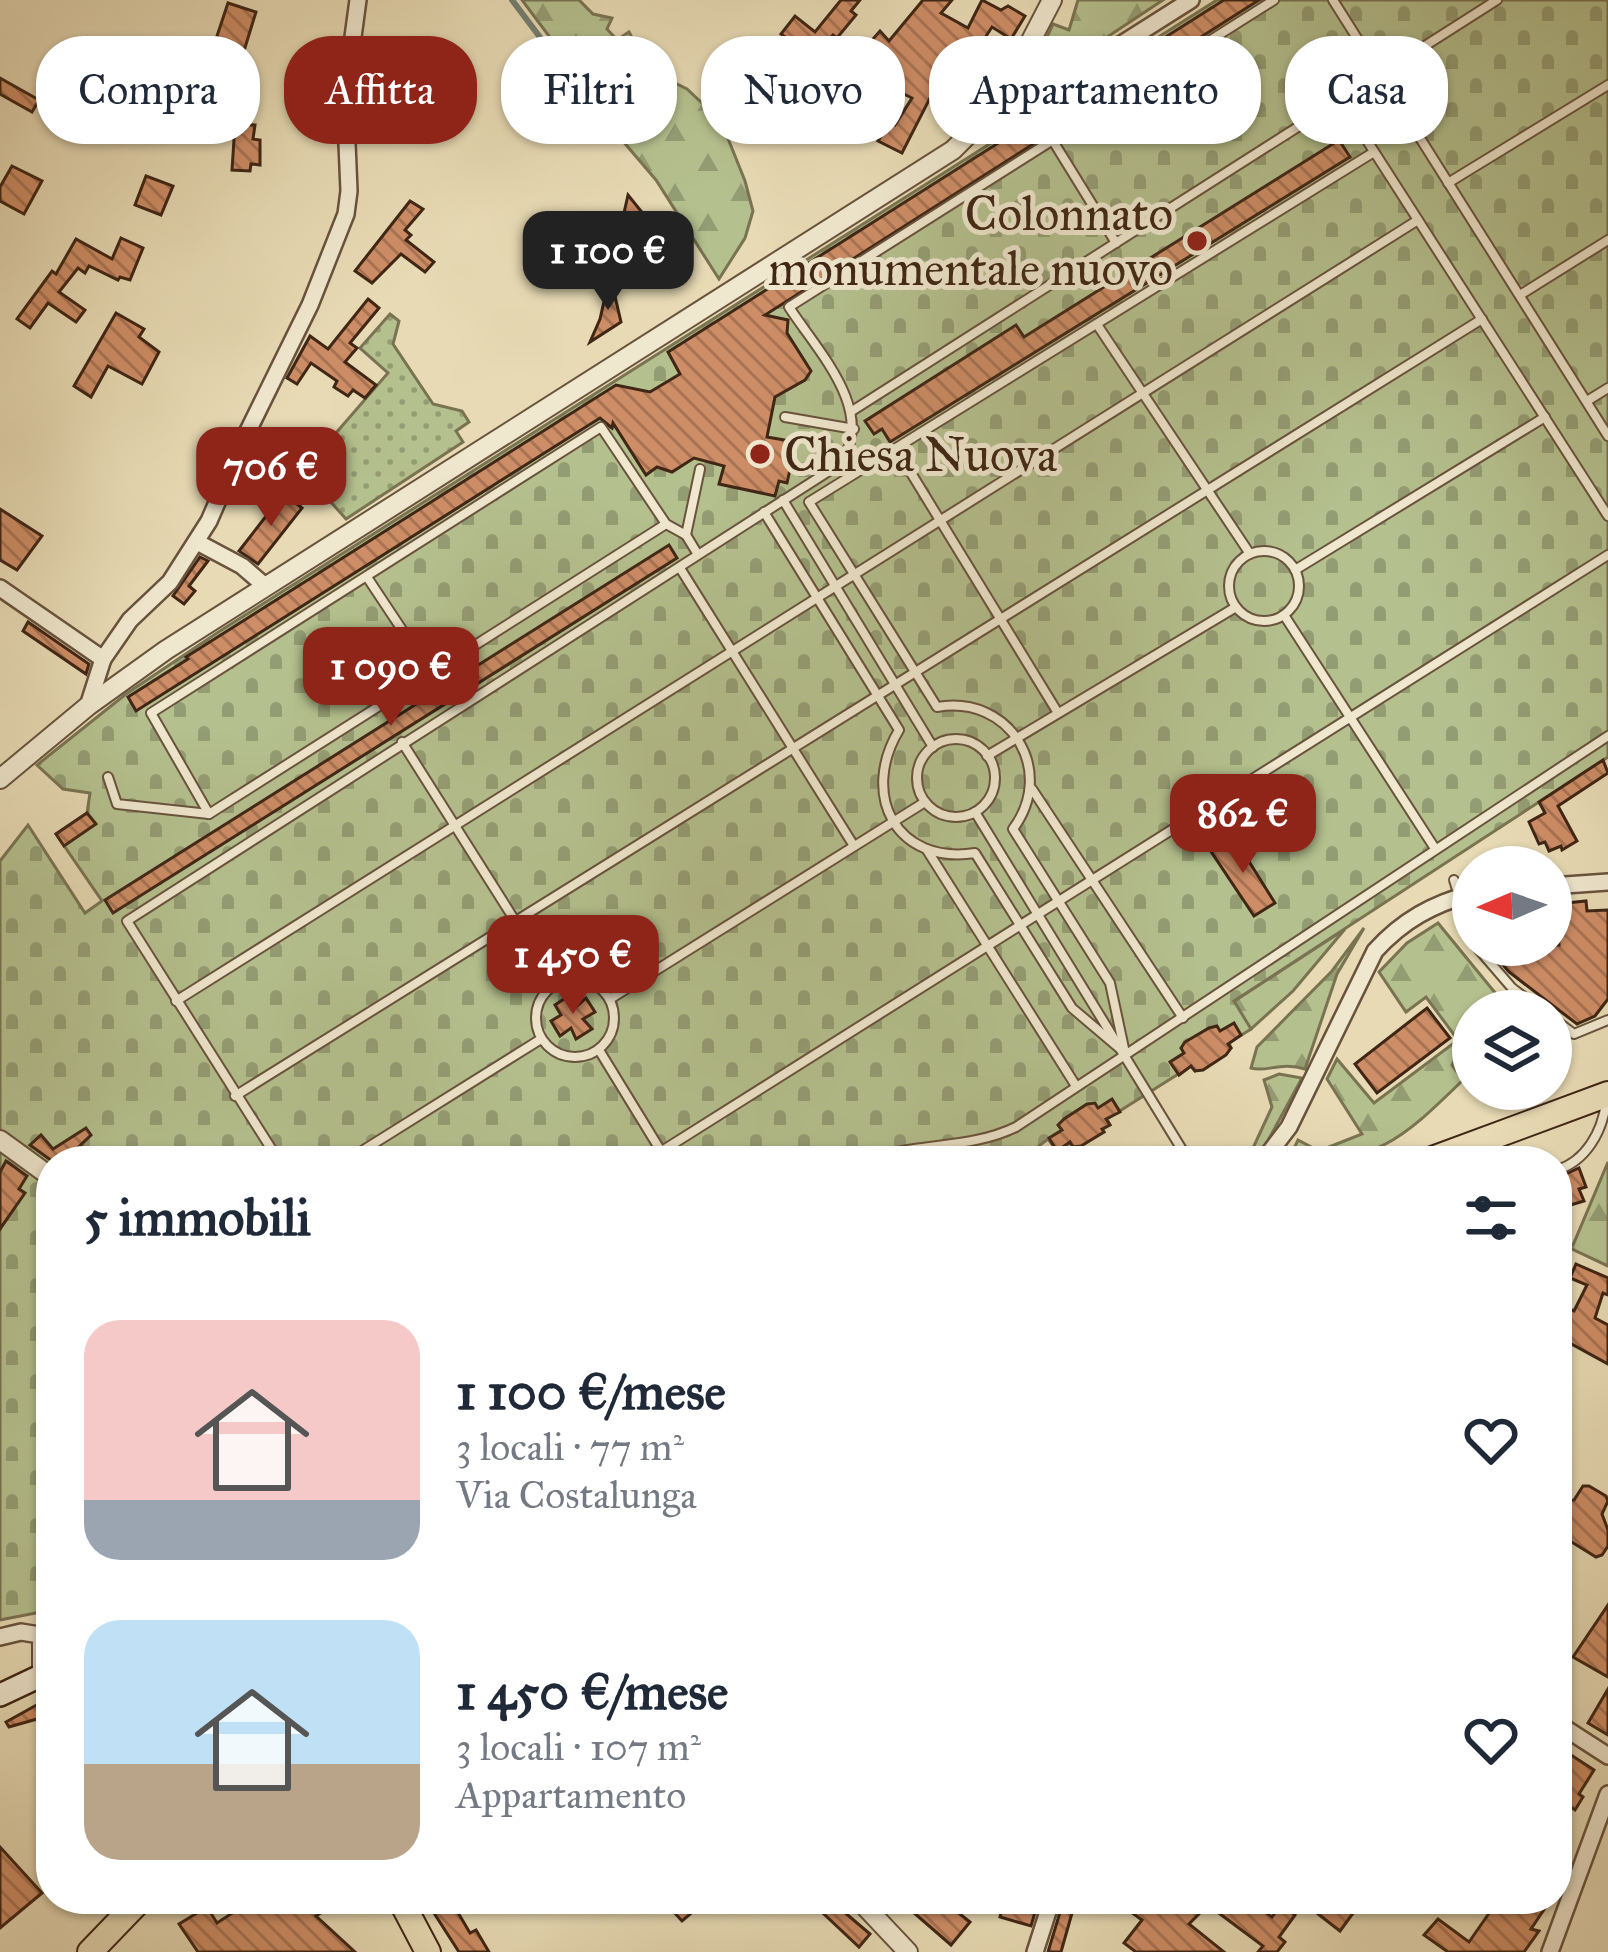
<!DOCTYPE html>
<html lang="it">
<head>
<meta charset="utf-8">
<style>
	:root { --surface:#fff; --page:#f6f6f7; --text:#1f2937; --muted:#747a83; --accent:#8f2418 }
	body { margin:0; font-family:"IM FELL Great Primer",serif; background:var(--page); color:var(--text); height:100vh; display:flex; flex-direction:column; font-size:45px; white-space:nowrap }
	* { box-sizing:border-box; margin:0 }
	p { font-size:39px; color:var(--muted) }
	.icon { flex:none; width:66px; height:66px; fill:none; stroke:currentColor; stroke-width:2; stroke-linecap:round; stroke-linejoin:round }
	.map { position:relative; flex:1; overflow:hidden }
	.sheet { position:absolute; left:36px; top:1146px; width:1536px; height:768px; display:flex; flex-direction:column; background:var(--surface); border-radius:48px; box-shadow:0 3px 9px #0004 }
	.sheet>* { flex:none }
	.hud { position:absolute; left:36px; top:36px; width:1536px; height:108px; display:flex; gap:24px }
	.needle { width:78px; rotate:268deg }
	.fabs { position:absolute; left:1452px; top:846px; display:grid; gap:24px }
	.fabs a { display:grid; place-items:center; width:120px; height:120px; border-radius:50%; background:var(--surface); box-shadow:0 3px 9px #0004; font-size:60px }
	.price { position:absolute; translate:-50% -102px; padding:0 27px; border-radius:24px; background:var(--accent); color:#fff; font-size:39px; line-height:78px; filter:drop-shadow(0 3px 6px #0008) }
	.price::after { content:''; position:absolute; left:50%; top:72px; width:36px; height:27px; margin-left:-18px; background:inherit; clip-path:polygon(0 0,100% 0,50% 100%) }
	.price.active { background:#222; color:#fff }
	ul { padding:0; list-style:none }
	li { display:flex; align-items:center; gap:36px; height:300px; padding:0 48px }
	li span { display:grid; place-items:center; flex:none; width:336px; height:240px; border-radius:36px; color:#555 }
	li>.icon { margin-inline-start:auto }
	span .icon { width:144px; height:144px; fill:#fffc; stroke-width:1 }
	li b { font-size:51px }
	h2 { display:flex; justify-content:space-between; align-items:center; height:144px; padding:0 48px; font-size:51px }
	.tag { padding:0 42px; border-radius:48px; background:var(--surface); box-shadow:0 3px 9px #0004; font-size:42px; line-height:108px }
	.tag.active { background:var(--accent); color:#fff }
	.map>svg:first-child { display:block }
	.grass { fill:url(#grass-dots); stroke:#7a7352; stroke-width:3 }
	.forest { fill:url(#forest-firs); stroke:#7a7352; stroke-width:3 }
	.cemetery { fill:url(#cemetery-stones); stroke:#7a7352; stroke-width:3 }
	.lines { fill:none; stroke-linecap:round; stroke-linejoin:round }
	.stream { stroke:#747f72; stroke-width:6 }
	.building { fill:url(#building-back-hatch); stroke:#3f2615; stroke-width:3 }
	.service-casing { stroke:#69533d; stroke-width:12 }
	.minor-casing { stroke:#69533d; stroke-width:20 }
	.tertiary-casing { stroke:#69533d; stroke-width:22 }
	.secondary-casing { stroke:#3f2615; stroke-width:26 }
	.primary-casing { stroke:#3f2615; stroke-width:28 }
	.service { stroke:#efe7ce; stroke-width:8 }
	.minor { stroke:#efe7ce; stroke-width:15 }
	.tertiary { stroke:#efe7ce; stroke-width:18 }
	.secondary { stroke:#efe7ce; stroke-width:21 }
	.primary { stroke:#e7dab4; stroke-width:24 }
	.poi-dot { fill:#8f2418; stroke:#efe7ce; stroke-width:4.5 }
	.labels { text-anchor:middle; stroke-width:10; stroke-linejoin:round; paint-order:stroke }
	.poi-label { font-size:48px; fill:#3f2615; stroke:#efe7ce; text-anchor:end }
</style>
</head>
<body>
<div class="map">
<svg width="1608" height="1952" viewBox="0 0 1608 1952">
	<defs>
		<pattern id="grass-dots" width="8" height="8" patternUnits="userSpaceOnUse" patternTransform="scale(3)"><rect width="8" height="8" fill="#b4c08e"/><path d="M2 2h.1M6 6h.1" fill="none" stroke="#949c73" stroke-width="1.8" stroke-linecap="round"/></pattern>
		<pattern id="forest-firs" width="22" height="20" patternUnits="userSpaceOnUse" patternTransform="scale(3)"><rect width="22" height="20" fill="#b4c08e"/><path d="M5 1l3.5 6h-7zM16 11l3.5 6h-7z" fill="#949c73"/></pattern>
		<pattern id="cemetery-stones" width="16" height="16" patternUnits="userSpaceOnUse" patternTransform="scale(3)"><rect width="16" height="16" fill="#b4c08e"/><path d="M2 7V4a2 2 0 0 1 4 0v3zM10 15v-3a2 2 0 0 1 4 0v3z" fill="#949c73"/></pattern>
		<pattern id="building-back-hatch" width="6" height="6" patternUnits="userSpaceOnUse" patternTransform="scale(3)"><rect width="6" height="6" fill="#cd8d66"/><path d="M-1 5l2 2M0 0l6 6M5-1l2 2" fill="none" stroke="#a87353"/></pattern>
	</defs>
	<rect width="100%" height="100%" fill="#e7dab4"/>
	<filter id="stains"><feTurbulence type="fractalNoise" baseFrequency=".00167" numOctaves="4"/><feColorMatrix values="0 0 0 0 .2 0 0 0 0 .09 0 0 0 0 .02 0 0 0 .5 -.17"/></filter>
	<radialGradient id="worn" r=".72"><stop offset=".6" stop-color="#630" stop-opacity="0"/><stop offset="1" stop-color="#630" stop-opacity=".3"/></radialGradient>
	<!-- grass -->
	<path class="grass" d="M 390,314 L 399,321 L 393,344 L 433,404 L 462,411 L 469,422 L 456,431 L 463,442 L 346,519 L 303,471 L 388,373 L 360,348 Z"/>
	<!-- forest -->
	<g class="forest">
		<path d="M 522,0 L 579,0 L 593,14 L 612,18 L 607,29 L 617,40 L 629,32 L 649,70 L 687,89 L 721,121 L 745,181 L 753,211 L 745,238 L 719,279 L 656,180 L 599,113 L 596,99 Z"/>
		<path d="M 1078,0 L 1163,0 L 1041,81 L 1028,78 L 1053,24 L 1069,30 Z"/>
		<path d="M 1438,923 L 1510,1011 L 1473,1011 L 1473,1037 L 1463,1042 L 1452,1065 L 1463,1080 C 1399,1142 1380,1161 1288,1161 L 1298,1140 L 1319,1151 L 1362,1134 L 1327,1079 L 1337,1059 L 1374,1103 L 1458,1040 L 1426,997 L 1406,1012 L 1379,972 L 1407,943 Z"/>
		<path d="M 1364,928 L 1337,974 L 1305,1069 C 1281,1061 1266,1073 1251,1068 L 1257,1047 L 1332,971 Z"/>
		<path d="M 1345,929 L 1293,991 L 1251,1029 L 1233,1002 Z"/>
		<path d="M 1279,1074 L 1302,1078 L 1265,1146 L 1247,1161 L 1272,1107 L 1264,1080 Z"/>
		<path d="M 1608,1162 L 1608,1266 L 1559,1243 L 1573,1245 Z"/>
	</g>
	<!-- cemetery -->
	<g class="cemetery">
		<path d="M 1217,0 L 1608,0 L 1608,757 L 1234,1001 L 1251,1029 L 1229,1043 L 1231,1048 L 1195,1071 L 1191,1066 L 1107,1119 L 1110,1125 L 1103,1129 L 1104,1132 L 1073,1147 L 1070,1143 L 1057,1151 L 1048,1139 L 1019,1161 L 1009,1154 L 996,1161 L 96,1161 L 83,1146 L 60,1161 L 51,1161 L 51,1169 L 0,1131 L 0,861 L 28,825 L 85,913 L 102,901 L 56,834 L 87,813 L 90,793 L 63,789 L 37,765 L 126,694 L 220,631 Z"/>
		<path d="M 0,1149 L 51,1185 L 51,1610 L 0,1620 Z"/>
	</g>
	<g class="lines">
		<!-- stream -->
		<path class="stream" d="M 512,0 L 594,109"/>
	</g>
	<!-- building -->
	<g class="building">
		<path d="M 841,0 L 860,0 L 851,11 L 856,15 L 837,38 L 833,35 L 804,65 L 790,53 L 797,46 L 781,34 L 795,16 L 815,32 Z"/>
		<path d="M 923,0 L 952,0 L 941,13 L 968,28 L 982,0 L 1001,10 L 1008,6 L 1025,16 L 1011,39 L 992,27 L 944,101 L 932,94 L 902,153 L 878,141 L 890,122 L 895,125 L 912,98 L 883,84 L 859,108 L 851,101 L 847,104 L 837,94 L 873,55 L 866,47 L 880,31 L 889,41 Z"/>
		<path d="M 1224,0 L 1259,0 L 765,315 L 788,320 L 787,333 L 811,371 L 805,380 L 775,397 L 767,437 L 796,442 L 787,483 L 779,481 L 775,496 L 719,484 L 724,466 L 694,458 L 672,472 L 657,467 L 646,475 L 613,423 L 612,428 L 600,418 L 136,711 L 128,697 L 188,659 L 186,657 L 616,385 L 650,392 L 680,374 L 668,352 Z"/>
		<path d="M 228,3 L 256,12 L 243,54 L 214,45 Z"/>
		<path d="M 66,52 L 93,65 L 79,93 L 53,81 Z"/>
		<path d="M 368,70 L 404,81 L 395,112 L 366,102 L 367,98 L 360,96 Z"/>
		<path d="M 0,78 L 39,100 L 32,112 L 0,94 Z"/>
		<path d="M 235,124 L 255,125 L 253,139 L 260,140 L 260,165 L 251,164 L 250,171 L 232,170 Z"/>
		<path d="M 1339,140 L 1350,157 L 890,442 L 882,429 L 874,434 L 865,421 L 1016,325 L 1024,337 Z"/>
		<path d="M 12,166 L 42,181 L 24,214 L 0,201 L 0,187 Z"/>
		<path d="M 146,176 L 173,186 L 161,215 L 135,205 Z"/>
		<path d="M 628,195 L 645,216 L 618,255 L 615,253 Z"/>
		<path d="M 410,201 L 423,209 L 405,230 L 411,235 L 406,240 L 434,262 L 425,272 L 401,254 L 372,283 L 355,271 Z"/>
		<path d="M 121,238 L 143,248 L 130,280 L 120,277 L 118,280 L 89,266 L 85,273 L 78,268 L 59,292 L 85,310 L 76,322 L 48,303 L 30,328 L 17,319 L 52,271 L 56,274 L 76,239 L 112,259 Z"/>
		<path d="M 610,275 L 621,322 L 590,342 L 600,319 Z"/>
		<path d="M 368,299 L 379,308 L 350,343 L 357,348 L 345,362 L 376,385 L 365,398 L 353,390 L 348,396 L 334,387 L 337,381 L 311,363 L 297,384 L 287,378 L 310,336 L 328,349 Z"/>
		<path d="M 116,313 L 144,329 L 139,337 L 159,352 L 142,384 L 108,366 L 91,397 L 74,386 Z"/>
		<path d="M 284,493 L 302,508 L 258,564 L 239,551 Z"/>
		<path d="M 0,509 L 42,536 L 17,570 L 0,560 Z"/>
		<path d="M 669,545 L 677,558 L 113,913 L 105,900 Z"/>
		<path d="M 200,557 L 208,561 L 189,586 L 195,591 L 184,604 L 173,596 Z"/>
		<path d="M 28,622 L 89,664 L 86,674 L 23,631 Z"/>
		<path d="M 1603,760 L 1608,773 L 1558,806 L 1577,841 L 1562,850 L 1561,846 L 1549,851 L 1545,842 L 1539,844 L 1529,822 L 1545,813 L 1539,802 Z"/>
		<path d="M 87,813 L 96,824 L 64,846 L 56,834 Z"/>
		<path d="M 1233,836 L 1275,903 L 1254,916 L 1210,850 Z"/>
		<path d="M 1586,901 L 1587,911 L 1608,910 L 1608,999 L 1595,1016 L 1577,1024 L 1509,972 L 1486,945 L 1559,945 L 1556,904 Z"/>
		<path d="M 570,995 L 576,1007 L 586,998 L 595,1012 L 583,1019 L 592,1029 L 576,1039 L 571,1028 L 560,1036 L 551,1021 L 561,1015 L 555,1005 Z"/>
		<path d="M 1427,1008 L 1450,1038 L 1377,1093 L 1355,1064 Z"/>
		<path d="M 1234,1023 L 1241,1035 L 1228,1044 L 1231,1048 L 1226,1055 L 1203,1070 L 1195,1071 L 1191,1066 L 1179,1075 L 1170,1062 L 1184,1053 L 1181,1048 L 1185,1042 L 1209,1028 L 1217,1026 L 1220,1031 Z"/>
		<path d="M 1112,1099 L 1120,1112 L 1106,1119 L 1110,1125 L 1102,1129 L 1104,1132 L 1081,1146 L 1073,1147 L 1070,1142 L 1057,1151 L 1049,1138 L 1062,1130 L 1058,1125 L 1064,1119 L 1087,1104 L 1095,1103 L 1098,1108 Z"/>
		<path d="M 86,1128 L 91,1135 L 64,1161 L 52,1161 L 30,1145 L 41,1135 L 53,1149 Z"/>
		<path d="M 6,1161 L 27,1176 L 19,1189 L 25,1193 L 0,1229 L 0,1172 Z"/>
		<path d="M 1579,1168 L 1586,1187 L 1579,1189 L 1584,1201 L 1557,1209 L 1557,1178 Z"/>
		<path d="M 1576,1264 L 1608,1278 L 1608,1295 L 1603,1293 L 1595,1318 L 1608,1325 L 1608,1364 L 1557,1336 L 1557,1302 L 1574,1311 L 1587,1285 L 1570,1278 Z"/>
		<path d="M 1583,1486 L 1589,1486 L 1606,1496 L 1608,1501 L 1602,1514 L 1608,1530 L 1608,1546 L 1602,1555 L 1596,1557 L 1557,1533 L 1557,1501 L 1574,1500 Z"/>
		<path d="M 1608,1605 L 1608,1677 L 1573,1657 Z"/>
		<path d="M 1608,1689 L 1608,1735 L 1588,1723 Z"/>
		<path d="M 51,1697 L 51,1715 L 9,1727 L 6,1722 Z"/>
		<path d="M 1571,1755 L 1594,1770 L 1579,1794 L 1583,1797 L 1575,1810 L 1557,1798 L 1557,1777 Z"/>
		<path d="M 0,1847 L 42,1893 L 0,1928 Z"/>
		<path d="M 254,1899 L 343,1899 L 316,1916 L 355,1952 L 198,1952 L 179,1924 L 207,1907 L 217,1923 Z"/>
		<path d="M 425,1899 L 450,1899 L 470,1933 L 476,1930 L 489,1952 L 459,1952 Z"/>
		<path d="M 662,1899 L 708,1899 L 682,1921 Z"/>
		<path d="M 808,1899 L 829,1899 L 870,1934 L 859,1947 Z"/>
		<path d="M 898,1899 L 941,1899 L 970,1922 L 951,1945 Z"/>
		<path d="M 1004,1899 L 1039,1899 L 1031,1926 L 1000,1917 Z"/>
		<path d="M 1064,1899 L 1076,1899 L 1061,1952 L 1048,1952 Z"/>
		<path d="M 1113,1899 L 1247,1899 L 1272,1917 L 1281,1905 L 1295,1915 L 1279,1937 L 1285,1942 L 1277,1952 L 1258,1952 L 1263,1946 L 1208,1905 L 1189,1924 L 1224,1952 L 1136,1952 L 1124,1943 L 1142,1920 Z"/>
		<path d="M 1329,1899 L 1351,1899 L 1359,1905 L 1340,1931 L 1318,1914 Z"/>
		<path d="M 1499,1899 L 1551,1899 L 1531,1929 L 1539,1931 L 1524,1952 L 1448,1952 L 1424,1935 L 1438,1919 L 1469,1942 Z"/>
	</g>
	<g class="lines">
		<defs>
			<g id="service">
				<path d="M 1333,0 L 1608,436"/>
				<path d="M 1341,100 L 1608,516"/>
				<path d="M 1053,141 L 1116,243"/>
				<path d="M 1448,183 L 1608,85"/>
				<path d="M 1520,295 L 1608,240"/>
				<path d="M 1098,326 L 1250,554"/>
				<path d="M 1587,401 L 1608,388"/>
				<path d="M 852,411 L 1497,0"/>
				<path d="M 785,417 L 854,429"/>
				<path d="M 897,450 L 1058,713"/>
				<path d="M 783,500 L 933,747"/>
				<path d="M 764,512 L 899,730 C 860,795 896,865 975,853 L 1072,1008 L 1125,1053 L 1110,983 L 1013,829 C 1057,770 1009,694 937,707 L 809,502 L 1374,152"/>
				<path d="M 686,535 L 700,469"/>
				<circle cx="1264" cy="586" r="35"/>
				<path d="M 680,568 L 854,846"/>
				<path d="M 1295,570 L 1545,417"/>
				<path d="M 367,577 L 432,675"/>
				<path d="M 1284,615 L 1434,847"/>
				<circle cx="956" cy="778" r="39"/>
				<path d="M 402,742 L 555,984"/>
				<path d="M 987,756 L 1236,607"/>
				<path d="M 108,777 L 117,804 L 209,814 L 666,524"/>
				<path d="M 1032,789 L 1183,1018"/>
				<path d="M 975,812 L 1189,1161"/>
				<path d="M 209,814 L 151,713 L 601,427 L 666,524 L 686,535 L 697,553"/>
				<path d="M 927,850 L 1076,1086"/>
				<path d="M 1454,880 L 1473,941"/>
				<path d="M 1475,945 L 1512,988 L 1543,1011"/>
				<circle cx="575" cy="1018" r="39"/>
				<path d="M 610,999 L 925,802"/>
				<path d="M 176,1001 L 1418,220"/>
				<path d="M 1551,1017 L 1574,1034 L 1608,1020"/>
				<path d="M 599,1050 L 667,1161"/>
				<path d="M 235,1096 L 1482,319"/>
				<path d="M 1476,1149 L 1492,1161"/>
				<path d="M 279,1161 L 127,921 L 840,464 C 877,411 818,352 789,307 L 1274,0"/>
				<path d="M 346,1161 L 541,1039"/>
				<path d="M 646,1161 L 1608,555"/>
				<path d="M 864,1161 C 914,1142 969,1150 1016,1127 L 1608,736"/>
				<path d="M 1557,1170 C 1586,1161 1602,1132 1606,1103"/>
			</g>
			<g id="minor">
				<path d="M 997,106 L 1041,95 L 1191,0"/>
				<path d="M 197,542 L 242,566 L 265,586"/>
				<path d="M 0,588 L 103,659 L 88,706"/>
				<path d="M 103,659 L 130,620 L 170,582 L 209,521 L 247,433 L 310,305 L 346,214 L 349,191 L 345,96 L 358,0"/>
				<path d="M 1551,886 L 1608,882"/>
				<path d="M 1263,1161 L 1289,1127 L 1375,951 C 1403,920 1433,904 1473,893"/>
				<path d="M 0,1637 L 21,1632 L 46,1636"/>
				<path d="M 1557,1723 L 1608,1756"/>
				<path d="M 1035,1952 L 1052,1899"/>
				<path d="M 1550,1952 L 1608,1794"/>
			</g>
			<g id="tertiary">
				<path d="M 0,779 L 88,706 L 166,650 L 953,150 L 997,106 L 1052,0"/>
				<path d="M 0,1140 L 51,1177"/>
				<path d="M 42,1674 L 42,1644 L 51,1630"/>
				<path d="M 858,1899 L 908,1952"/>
			</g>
			<path id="secondary" d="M 0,1695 L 51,1671"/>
			<g id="primary">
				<path d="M 1427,1161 L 1608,1094"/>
				<path d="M 400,1899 L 428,1952"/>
				<path d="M 90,1952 L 141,1899"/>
			</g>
		</defs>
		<!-- service casing -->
		<use href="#service" class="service-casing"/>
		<!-- minor casing -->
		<use href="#minor" class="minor-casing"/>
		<!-- tertiary casing -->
		<use href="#tertiary" class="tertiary-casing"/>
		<!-- secondary casing -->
		<use href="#secondary" class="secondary-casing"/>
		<!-- primary casing -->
		<use href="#primary" class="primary-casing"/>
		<!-- service -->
		<use href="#service" class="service"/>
		<!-- minor -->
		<use href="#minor" class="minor"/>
		<!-- tertiary -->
		<use href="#tertiary" class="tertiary"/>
		<!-- secondary -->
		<use href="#secondary" class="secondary"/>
		<!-- primary -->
		<use href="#primary" class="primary"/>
	</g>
	<!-- markers -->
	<g class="poi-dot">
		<circle cx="1197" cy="241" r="12"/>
		<circle cx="760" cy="454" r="12"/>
	</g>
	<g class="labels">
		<!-- poi labels -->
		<g class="poi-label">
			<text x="1173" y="230">Colonnato<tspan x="1173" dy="55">monumentale nuovo</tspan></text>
			<text x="784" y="471" text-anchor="start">Chiesa Nuova</text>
		</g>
	</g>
	<rect width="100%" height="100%" filter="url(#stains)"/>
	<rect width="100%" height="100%" fill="url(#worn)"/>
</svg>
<div class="fabs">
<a><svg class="needle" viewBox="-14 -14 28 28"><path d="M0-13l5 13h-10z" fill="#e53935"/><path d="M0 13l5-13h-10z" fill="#747a83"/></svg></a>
<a><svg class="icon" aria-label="layers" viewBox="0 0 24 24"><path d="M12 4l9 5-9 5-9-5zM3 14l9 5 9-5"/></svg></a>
</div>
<b class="price active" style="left:608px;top:313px">1 100 €</b>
<b class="price" style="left:271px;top:529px">706 €</b>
<b class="price" style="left:391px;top:729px">1 090 €</b>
<b class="price" style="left:1243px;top:876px">862 €</b>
<b class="price" style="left:573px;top:1017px">1 450 €</b>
<div class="hud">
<a class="tag">Compra</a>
<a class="tag active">Affitta</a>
<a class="tag">Filtri</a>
<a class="tag">Nuovo</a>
<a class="tag">Appartamento</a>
<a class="tag">Casa</a>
</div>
<section class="sheet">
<h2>5 immobili<svg class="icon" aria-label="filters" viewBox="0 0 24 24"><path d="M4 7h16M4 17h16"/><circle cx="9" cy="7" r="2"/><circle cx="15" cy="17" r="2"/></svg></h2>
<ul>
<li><span style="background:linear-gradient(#f6c9c9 75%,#9aa5b1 0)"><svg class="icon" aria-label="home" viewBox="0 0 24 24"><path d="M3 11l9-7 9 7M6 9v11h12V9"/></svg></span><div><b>1 100 €/mese</b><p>3 locali · 77 m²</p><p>Via Costalunga</p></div><svg class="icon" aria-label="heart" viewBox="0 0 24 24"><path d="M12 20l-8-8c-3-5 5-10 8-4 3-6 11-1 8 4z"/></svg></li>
<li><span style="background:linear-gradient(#bfe0f5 60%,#b9a48a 0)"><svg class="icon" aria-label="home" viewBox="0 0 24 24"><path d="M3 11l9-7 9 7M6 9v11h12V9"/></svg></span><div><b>1 450 €/mese</b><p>3 locali · 107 m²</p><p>Appartamento</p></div><svg class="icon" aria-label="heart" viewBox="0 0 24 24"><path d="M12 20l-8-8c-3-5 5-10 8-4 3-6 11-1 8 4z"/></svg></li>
</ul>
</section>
</div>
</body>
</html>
